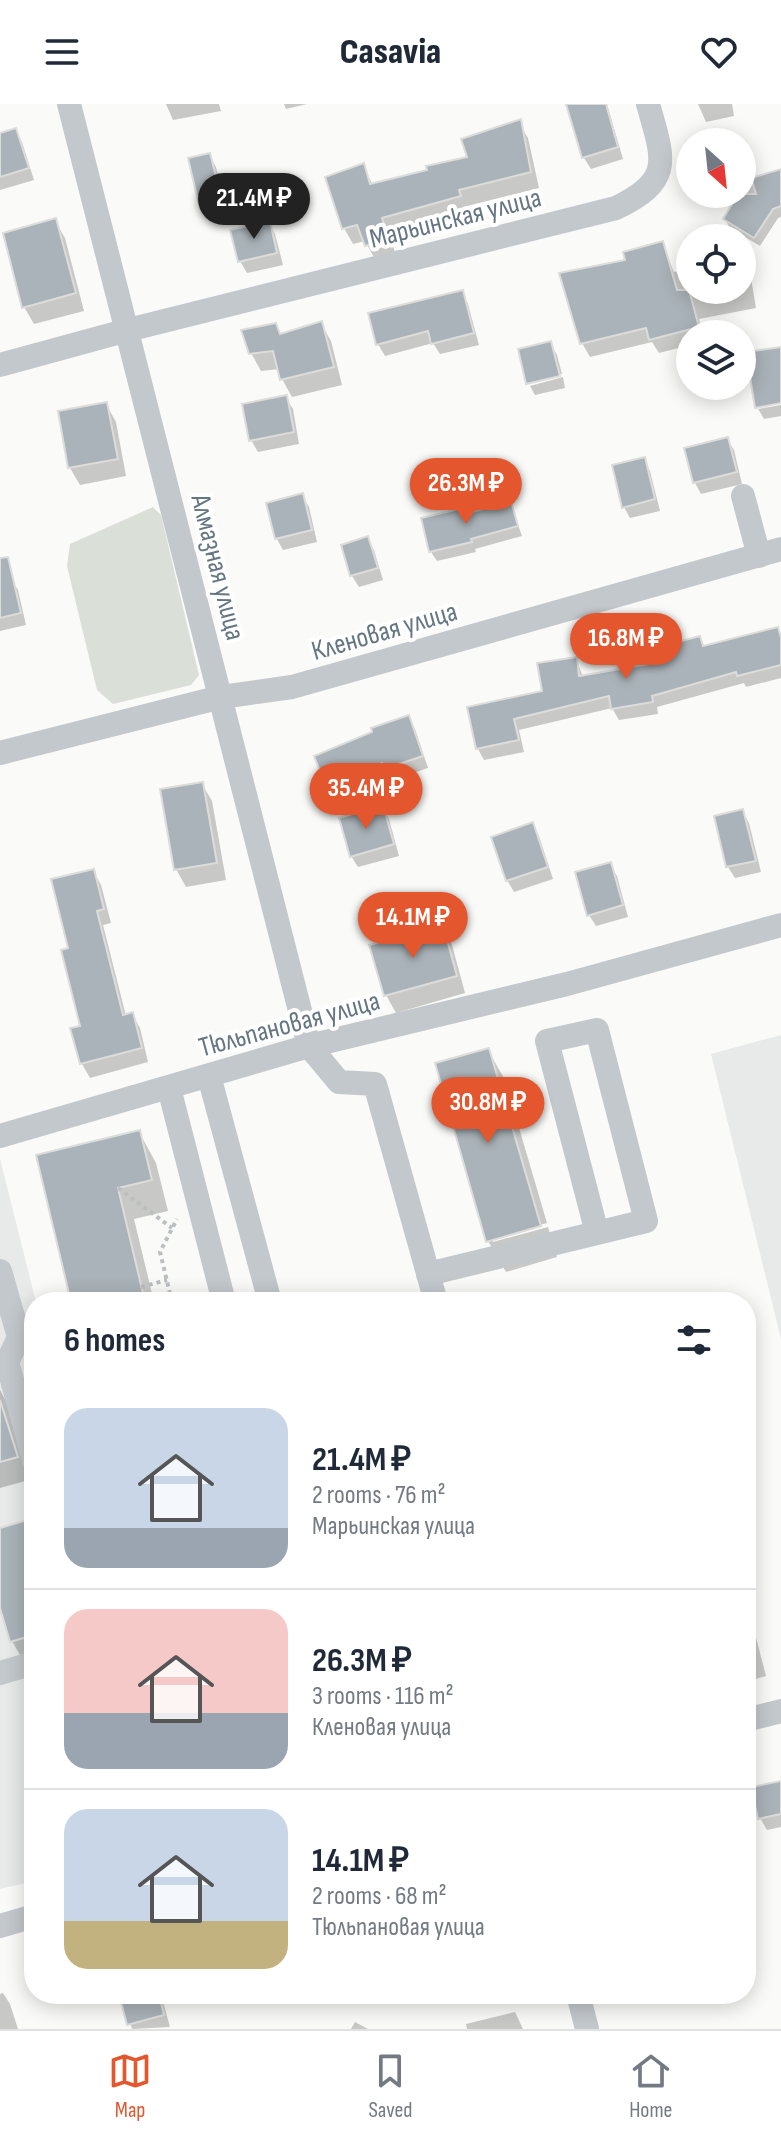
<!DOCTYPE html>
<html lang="en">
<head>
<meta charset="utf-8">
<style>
	:root { --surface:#fff; --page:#f6f6f7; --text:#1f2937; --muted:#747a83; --line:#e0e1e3; --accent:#e4572e }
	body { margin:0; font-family:"Sofia Sans Condensed",sans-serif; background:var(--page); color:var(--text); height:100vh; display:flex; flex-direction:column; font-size:30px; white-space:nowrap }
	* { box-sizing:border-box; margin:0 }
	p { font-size:26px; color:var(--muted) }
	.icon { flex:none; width:44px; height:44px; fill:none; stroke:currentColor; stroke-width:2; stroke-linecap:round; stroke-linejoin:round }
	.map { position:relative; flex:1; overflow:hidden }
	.sheet { position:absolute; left:24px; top:1188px; width:732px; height:712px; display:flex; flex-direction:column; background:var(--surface); border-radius:32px; box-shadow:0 4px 20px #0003 }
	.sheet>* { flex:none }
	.needle { width:52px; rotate:153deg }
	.controls { position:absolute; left:676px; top:24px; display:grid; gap:16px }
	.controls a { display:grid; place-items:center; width:80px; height:80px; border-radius:50%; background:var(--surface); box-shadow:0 4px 20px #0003; font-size:40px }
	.price { position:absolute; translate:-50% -68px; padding:0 18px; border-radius:28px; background:var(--accent); color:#fff; font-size:26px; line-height:52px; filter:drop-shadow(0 2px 4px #0008) }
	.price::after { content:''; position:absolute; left:50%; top:48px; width:24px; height:18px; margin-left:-12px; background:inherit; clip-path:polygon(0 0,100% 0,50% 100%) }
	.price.active { background:#222; color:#fff }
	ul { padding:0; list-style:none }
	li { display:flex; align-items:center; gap:24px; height:200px; padding:0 40px }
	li+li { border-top:2px solid var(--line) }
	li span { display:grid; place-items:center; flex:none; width:224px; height:160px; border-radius:24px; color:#555 }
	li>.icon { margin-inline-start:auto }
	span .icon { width:96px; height:96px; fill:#fffc; stroke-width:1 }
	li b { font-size:34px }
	h2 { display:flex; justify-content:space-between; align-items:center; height:96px; padding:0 40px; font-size:34px }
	header { display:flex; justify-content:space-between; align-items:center; height:104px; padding:0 40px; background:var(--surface); font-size:36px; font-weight:800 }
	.menu { display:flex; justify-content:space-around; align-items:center; height:112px; border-top:2px solid var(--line); background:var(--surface); font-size:22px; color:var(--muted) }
	.menu a { display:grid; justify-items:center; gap:4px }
	.menu .active { color:var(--accent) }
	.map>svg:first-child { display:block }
	.built { fill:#e8e9e9 }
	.green { fill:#dadfd7 }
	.shadow { fill:#0003 }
	.building { fill:#aab3b9; stroke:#dcdcda; stroke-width:2 }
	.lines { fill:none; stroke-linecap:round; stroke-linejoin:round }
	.path { stroke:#bbbfc2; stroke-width:4; stroke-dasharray:4 4; stroke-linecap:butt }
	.minor { stroke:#c3c8cc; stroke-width:24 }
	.labels { text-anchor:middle; stroke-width:8; stroke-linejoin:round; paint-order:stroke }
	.street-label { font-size:28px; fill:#657683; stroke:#fff }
</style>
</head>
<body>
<header><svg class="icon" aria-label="menu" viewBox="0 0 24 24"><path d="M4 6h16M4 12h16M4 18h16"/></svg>Casavia<svg class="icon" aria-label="heart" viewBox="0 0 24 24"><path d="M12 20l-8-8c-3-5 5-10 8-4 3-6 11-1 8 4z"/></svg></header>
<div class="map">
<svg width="781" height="1925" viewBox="0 0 781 1925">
	<rect width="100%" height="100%" fill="#fafaf8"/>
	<!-- built -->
	<g class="built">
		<path d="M 781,931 L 781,1235 L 711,950 Z"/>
		<path d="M 0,1055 L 36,1198 L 34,1198 L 34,1777 L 0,1785 Z"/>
	</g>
	<!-- green -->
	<path class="green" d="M 153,403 L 161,411 L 199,571 L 191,581 L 113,600 L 97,586 L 67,462 L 70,440 Z"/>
	<!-- shadow -->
	<g class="shadow">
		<path d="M 166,0 L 219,0 L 221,7 L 173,16 Z"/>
		<path d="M 284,0 L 307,0 L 286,5 Z"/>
		<path d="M 573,0 L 607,0 L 623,55 L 591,65 L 584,54 L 569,1 Z"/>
		<path d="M 698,0 L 732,0 L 734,12 L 706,18 Z"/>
		<path d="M 518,18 L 528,34 L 539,84 L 467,102 L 468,108 L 389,130 L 396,151 L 376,157 L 365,137 L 353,140 L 344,124 L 363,62 L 373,81 L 469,54 Z"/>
		<path d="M 15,26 L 22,38 L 34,76 L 0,86 L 0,31 Z"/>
		<path d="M 209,51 L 216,63 L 226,104 L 207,108 L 200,97 L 191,56 Z"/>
		<path d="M 775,69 L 781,80 L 781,113 L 778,114 L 760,142 L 730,124 L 725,115 L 748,77 Z"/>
		<path d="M 710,90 L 731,90 L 733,95 L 715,100 Z"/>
		<path d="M 55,117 L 65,134 L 84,207 L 34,220 L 24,203 Z"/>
		<path d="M 269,119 L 275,130 L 283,161 L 247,169 L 240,157 Z"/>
		<path d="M 662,140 L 674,168 L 690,165 L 690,186 L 742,186 L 742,155 L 750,168 L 756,204 L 699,215 L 703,230 L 690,230 L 690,241 L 659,249 L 652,238 L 590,253 L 582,239 L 628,158 Z"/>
		<path d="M 462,188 L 468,200 L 479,241 L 440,250 L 433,239 L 385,252 L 378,240 L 370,211 Z"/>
		<path d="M 321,220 L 331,237 L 342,281 L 292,293 L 282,275 L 280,265 L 261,267 L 251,249 L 281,232 Z"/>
		<path d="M 550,239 L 557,251 L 562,270 L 529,278 L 529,280 L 520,247 Z"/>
		<path d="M 781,245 L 781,297 L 758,301 L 758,305 L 781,301 L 781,312 L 764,315 L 757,303 Z"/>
		<path d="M 563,273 L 565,284 L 535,291 L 530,282 Z"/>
		<path d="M 286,294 L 293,305 L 299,340 L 258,348 L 251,336 Z"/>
		<path d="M 106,300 L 116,318 L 126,372 L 80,381 L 70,364 Z"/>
		<path d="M 727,335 L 734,346 L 742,380 L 701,390 L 695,379 Z"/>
		<path d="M 644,355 L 650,367 L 660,407 L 630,414 L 624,403 Z"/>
		<path d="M 302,392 L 309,403 L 317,438 L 283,446 L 277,435 L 268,400 Z"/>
		<path d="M 510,399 L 522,432 L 475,445 L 476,448 L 437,457 L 431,448 L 423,415 L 466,412 Z"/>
		<path d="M 367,435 L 374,446 L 383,476 L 359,483 L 352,472 L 343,442 Z"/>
		<path d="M 11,474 L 18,486 L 26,521 L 0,527 L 0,477 Z"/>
		<path d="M 777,525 L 781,532 L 781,574 L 746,583 L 744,579 L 657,603 L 658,610 L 619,616 L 612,604 L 519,626 L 524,648 L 484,656 L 478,645 L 544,588 L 576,555 L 583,573 L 670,558 L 699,534 L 705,544 Z"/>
		<path d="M 408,613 L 415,625 L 428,664 L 393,676 L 389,670 L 334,692 L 328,681 Z"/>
		<path d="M 202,680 L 212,697 L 226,776 L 186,783 L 176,765 Z"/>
		<path d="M 382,703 L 389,715 L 399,752 L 358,763 L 351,752 Z"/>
		<path d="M 742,707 L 749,719 L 761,768 L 735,774 L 728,763 L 716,713 Z"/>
		<path d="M 532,721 L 539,732 L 553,775 L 514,788 L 507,776 Z"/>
		<path d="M 610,761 L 617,772 L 628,813 L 596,822 L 589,811 Z"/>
		<path d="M 93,767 L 101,781 L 111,819 L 103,821 L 126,912 L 132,910 L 140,924 L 148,958 L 90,974 L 82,960 L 73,925 L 82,923 L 70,846 Z"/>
		<path d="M 442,823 L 452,841 L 465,889 L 396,909 L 386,891 Z"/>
		<path d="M 488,946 L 505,976 L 547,1119 L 493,1134 L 493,1138 L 548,1123 L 557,1153 L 506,1168 L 488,1137 Z"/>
		<path d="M 139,1028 L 156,1059 L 168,1107 L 134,1115 L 154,1198 L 73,1198 Z"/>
		<path d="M 0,1286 L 8,1301 L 29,1376 L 0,1384 Z"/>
		<path d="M 34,1416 L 34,1557 L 25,1560 L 12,1537 L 0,1497 L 0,1426 Z"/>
		<path d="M 746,1495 L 766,1572 L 746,1578 Z"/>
		<path d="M 781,1679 L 781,1723 L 767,1726 L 760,1714 Z"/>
		<path d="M 3,1889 L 10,1900 L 18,1925 L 0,1925 L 0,1890 Z"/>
		<path d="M 48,1890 L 73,1890 L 51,1896 Z"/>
		<path d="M 121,1890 L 161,1890 L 170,1923 L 132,1925 Z"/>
		<path d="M 515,1908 L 523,1925 L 467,1925 L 466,1920 Z"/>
		<path d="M 355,1918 L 368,1925 L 351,1925 Z"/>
	</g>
	<!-- building -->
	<g class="building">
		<path d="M 566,0 L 606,0 L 618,43 L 582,54 Z"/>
		<path d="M 521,15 L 531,68 L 459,86 L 461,92 L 382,114 L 389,135 L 365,142 L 357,121 L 342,125 L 325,73 L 364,59 L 370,80 L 427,66 L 426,62 L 467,53 L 461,35 Z"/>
		<path d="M 16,24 L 29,64 L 0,73 L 0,29 Z"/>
		<path d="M 210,49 L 221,92 L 198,97 L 188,54 Z"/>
		<path d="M 781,65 L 781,102 L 773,105 L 754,134 L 723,115 L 738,90 L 756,90 L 751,74 Z"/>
		<path d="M 56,114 L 76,189 L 22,204 L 3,129 Z"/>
		<path d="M 270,117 L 277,149 L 238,158 L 230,126 Z"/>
		<path d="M 663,137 L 677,186 L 689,186 L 699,223 L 649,236 L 646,224 L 580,240 L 559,169 L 625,156 L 623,148 Z"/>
		<path d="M 463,186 L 474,229 L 431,240 L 428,227 L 376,241 L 368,209 Z"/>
		<path d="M 322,217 L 334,263 L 280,276 L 273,247 L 249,250 L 241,226 L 276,219 L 280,230 Z"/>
		<path d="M 551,237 L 560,272 L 526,280 L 518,245 Z"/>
		<path d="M 781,243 L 781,299 L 755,304 L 746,248 Z"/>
		<path d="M 287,291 L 294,328 L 249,337 L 242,300 Z"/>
		<path d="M 107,298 L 118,355 L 68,364 L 58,307 Z"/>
		<path d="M 728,333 L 737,368 L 693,379 L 684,344 Z"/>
		<path d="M 645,353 L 655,395 L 622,404 L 612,361 Z"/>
		<path d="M 303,389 L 312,426 L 275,435 L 266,399 Z"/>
		<path d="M 511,397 L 518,422 L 471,435 L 472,438 L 429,448 L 421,414 L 463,404 L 465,410 Z"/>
		<path d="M 368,432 L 378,464 L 350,472 L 341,441 Z"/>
		<path d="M 8,453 L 21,509 L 0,514 L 0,454 Z"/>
		<path d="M 778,523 L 781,534 L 781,561 L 737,572 L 736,568 L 652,592 L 653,598 L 611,605 L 609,592 L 514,615 L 519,636 L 476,645 L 467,603 L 542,587 L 537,559 L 577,553 L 579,572 L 667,557 L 663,542 L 700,532 L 703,542 Z"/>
		<path d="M 409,611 L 423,652 L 384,665 L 382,659 L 326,682 L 314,652 L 372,628 L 371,624 Z"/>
		<path d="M 203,678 L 217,759 L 174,766 L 160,685 Z"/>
		<path d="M 383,701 L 394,740 L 350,753 L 339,714 Z"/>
		<path d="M 743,705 L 756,757 L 726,763 L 714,712 Z"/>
		<path d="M 533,718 L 548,763 L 506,777 L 491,733 Z"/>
		<path d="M 611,758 L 623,801 L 587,812 L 575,768 Z"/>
		<path d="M 94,765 L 104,805 L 97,807 L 123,911 L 133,908 L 142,944 L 80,960 L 70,924 L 80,922 L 61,846 L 68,844 L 51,775 Z"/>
		<path d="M 443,821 L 457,872 L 384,892 L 369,841 Z"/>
		<path d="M 489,944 L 541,1122 L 486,1138 L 435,959 Z"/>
		<path d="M 140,1026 L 152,1076 L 118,1084 L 145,1198 L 71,1198 L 36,1051 Z"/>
		<path d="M 0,1296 L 18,1353 L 0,1358 Z"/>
		<path d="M 34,1414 L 34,1531 L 10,1538 L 0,1504 L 0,1424 Z"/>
		<path d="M 781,1677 L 781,1710 L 758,1715 L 751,1683 Z"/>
		<path d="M 119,1890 L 159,1890 L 164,1911 L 127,1921 Z"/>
	</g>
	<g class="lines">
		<!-- path -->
		<g class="path">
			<path d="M 118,1084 L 172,1124"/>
			<path d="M 141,1183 L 167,1176"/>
			<path d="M 172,1198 L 160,1148 L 177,1115"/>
		</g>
		<!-- minor -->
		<g class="minor">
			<path d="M 69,0 L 309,942 L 339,978 L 375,980 L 436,1198"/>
			<path d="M 0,261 L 128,226 L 616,104 C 675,76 663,54 648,0"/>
			<path d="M 743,392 L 759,452"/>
			<path d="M 0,649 L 221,593 L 292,583 L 781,445"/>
			<path d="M 209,972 L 270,1198"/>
			<path d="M 169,984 L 224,1198"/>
			<path d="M 0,1032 L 309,942 L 567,880 L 781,821"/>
			<path d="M 0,1167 L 19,1233 L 5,1263"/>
			<path d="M 428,1170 L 646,1117 L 597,926 L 547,937 L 597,1129"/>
			<path d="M 0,1261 L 9,1265 L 34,1356"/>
			<path d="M 0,1569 L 34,1559"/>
			<path d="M 746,1616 L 781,1607"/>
			<path d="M 0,1822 L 34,1812"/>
			<path d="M 578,1890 L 587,1925"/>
		</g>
	</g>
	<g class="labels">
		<!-- street labels -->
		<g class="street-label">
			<text transform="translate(455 113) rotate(-14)" y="10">Марьинская улица</text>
			<text transform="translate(219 463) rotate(76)" y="10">Алмазная улица</text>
			<text transform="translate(384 526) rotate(-16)" y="10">Кленовая улица</text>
			<text transform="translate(289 919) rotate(-15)" y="10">Тюльпановая улица</text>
		</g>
	</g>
</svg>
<div class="controls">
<a><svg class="needle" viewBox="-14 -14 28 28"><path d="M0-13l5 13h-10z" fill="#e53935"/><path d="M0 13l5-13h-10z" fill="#747a83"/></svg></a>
<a><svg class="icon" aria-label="locate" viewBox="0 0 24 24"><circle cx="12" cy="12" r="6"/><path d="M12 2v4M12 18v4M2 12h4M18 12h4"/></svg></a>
<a><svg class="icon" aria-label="layers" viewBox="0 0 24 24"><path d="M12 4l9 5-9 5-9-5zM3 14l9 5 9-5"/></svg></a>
</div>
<b class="price active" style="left:254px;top:137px">21.4M ₽</b>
<b class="price" style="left:466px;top:422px">26.3M ₽</b>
<b class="price" style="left:626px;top:577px">16.8M ₽</b>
<b class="price" style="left:366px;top:727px">35.4M ₽</b>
<b class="price" style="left:413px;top:856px">14.1M ₽</b>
<b class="price" style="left:488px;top:1041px">30.8M ₽</b>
<section class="sheet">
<h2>6 homes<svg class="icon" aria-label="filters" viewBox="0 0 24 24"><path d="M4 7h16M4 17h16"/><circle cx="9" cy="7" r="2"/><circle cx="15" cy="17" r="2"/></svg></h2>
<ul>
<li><span style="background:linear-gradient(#c9d6e8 75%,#9aa5b1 0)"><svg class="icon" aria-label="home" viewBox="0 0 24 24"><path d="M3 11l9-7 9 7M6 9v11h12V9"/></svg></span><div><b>21.4M ₽</b><p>2 rooms · 76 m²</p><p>Марьинская улица</p></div></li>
<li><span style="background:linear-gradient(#f6c9c9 65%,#9aa5b1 0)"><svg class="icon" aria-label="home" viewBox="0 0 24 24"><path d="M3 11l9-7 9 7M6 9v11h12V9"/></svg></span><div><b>26.3M ₽</b><p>3 rooms · 116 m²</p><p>Кленовая улица</p></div></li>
<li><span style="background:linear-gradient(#c9d6e8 70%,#c2b280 0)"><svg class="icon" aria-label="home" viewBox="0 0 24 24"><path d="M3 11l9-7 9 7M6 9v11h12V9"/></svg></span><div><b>14.1M ₽</b><p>2 rooms · 68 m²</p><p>Тюльпановая улица</p></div></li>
</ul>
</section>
</div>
<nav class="menu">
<a class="active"><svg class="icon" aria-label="map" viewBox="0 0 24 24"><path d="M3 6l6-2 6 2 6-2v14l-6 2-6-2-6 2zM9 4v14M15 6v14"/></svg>Map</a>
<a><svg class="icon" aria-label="saved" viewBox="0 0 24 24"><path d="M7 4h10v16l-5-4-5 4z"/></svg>Saved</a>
<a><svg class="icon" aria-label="home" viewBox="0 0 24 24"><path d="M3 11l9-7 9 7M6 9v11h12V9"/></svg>Home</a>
</nav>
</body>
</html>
